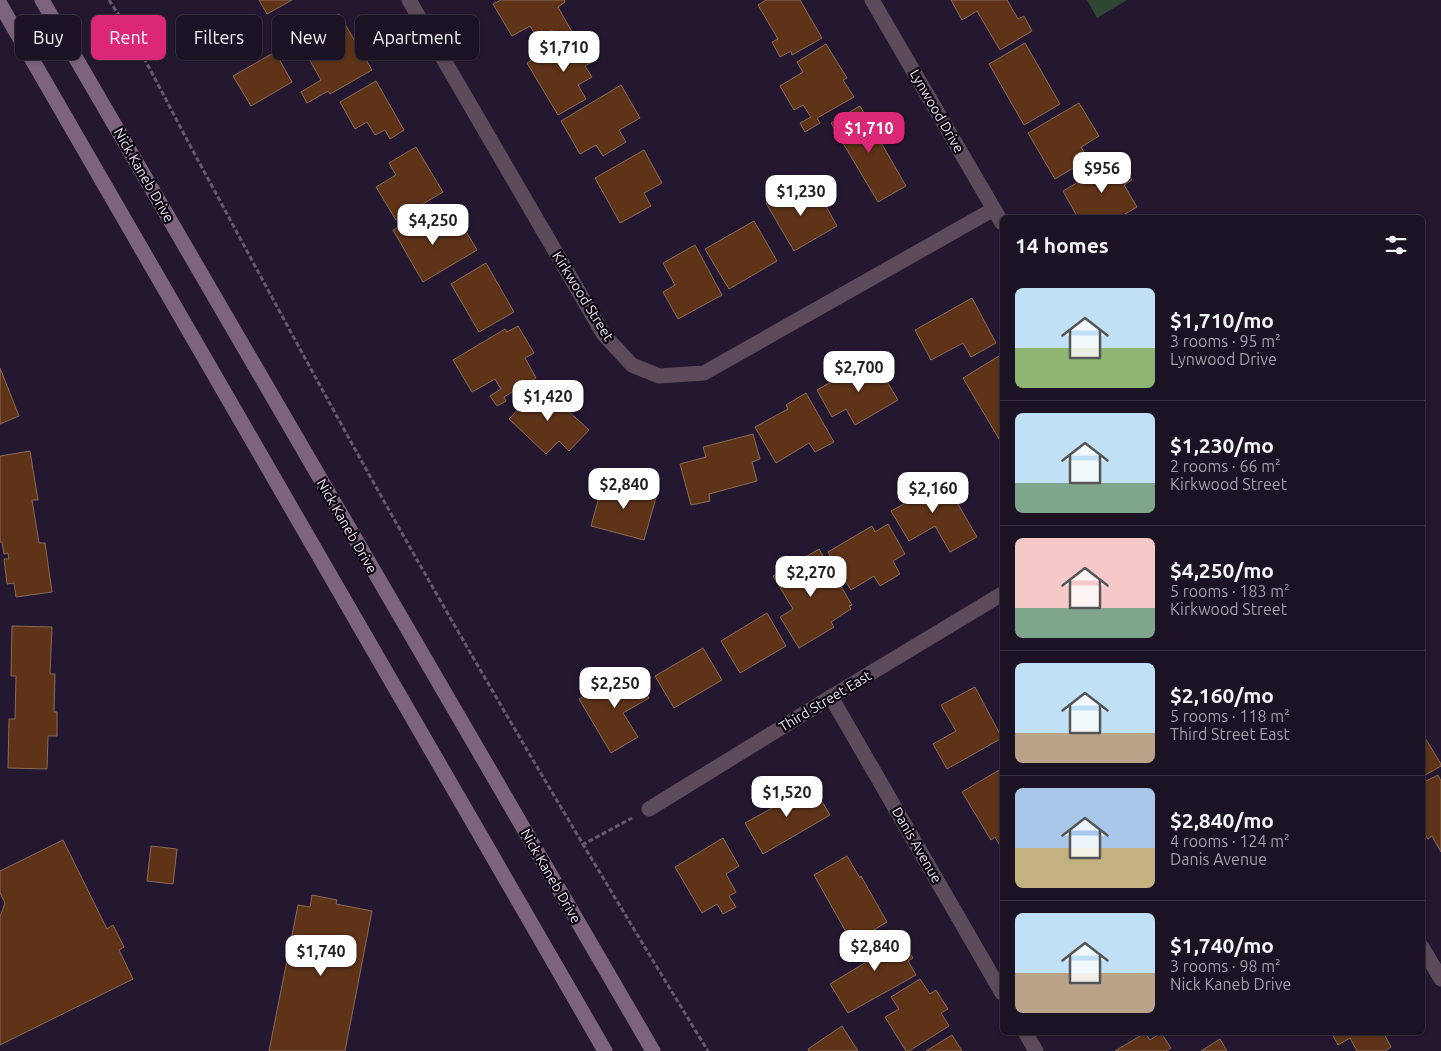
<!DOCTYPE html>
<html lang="en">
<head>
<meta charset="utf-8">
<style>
	:root { --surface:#1b1224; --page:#241b2c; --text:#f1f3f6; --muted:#a09ea6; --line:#393241; --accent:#db2777 }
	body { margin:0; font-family:Ubuntu,sans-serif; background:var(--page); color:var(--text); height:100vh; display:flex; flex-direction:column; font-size:19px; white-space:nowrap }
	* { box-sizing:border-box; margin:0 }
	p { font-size:16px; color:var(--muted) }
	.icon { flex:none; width:28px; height:28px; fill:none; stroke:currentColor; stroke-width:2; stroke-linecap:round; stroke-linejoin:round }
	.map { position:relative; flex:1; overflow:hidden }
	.panel { position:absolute; left:1000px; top:215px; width:425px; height:820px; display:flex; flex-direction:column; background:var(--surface); border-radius:8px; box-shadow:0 1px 4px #0004,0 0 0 1px var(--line) }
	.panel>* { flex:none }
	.top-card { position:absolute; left:15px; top:15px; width:475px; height:45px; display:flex; gap:10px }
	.price { position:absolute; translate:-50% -42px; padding:0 11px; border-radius:10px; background:#fff; color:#222; font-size:16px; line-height:32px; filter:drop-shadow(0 1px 2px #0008) }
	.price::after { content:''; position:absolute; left:50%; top:30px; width:15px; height:11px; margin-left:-8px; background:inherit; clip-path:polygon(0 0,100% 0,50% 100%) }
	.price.current { background:var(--accent); color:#fff }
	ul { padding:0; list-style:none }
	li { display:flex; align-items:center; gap:15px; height:125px; padding:0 15px }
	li+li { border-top:1px solid var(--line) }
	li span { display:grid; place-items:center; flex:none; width:140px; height:100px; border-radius:8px; color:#555 }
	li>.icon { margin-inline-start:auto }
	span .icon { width:60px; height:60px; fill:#fffc; stroke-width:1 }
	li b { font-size:21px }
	h2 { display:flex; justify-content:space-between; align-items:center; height:60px; padding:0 15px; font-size:21px }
	.tag { padding:0 18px; border-radius:8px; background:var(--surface); box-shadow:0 1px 4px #0004,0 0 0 1px var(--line); font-size:18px; line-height:45px }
	.tag.current { background:var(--accent); color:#fff }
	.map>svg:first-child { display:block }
	.green { fill:#2d4733 }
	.building { fill:#5e3318; stroke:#896b59 }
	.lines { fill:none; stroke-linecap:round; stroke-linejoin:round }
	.path { stroke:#645a6f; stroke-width:3; stroke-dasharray:5 2.5; stroke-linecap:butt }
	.street { stroke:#5c4b5a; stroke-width:15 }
	.secondary { stroke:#7e637c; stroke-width:15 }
	.labels { text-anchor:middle; stroke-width:4.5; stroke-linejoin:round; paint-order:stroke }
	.street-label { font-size:14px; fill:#eae3f3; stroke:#0b0610 }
</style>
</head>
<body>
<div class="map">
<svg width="1441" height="1051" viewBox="0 0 1441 1051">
	<rect width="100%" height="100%" fill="#241830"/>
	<!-- green -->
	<path class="green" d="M 1087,0 L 1127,0 L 1097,18 Z"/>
	<!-- building -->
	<g class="building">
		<path d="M 259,0 L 292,0 L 267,14 Z"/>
		<path d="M 501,0 L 564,0 L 565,2 L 558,7 L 572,32 L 558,40 L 552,30 L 538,38 L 530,26 L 512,36 L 493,4 Z"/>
		<path d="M 766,0 L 800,0 L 822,38 L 792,55 L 791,51 L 780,57 L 772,42 L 778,39 L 758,5 Z"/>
		<path d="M 951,0 L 1007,0 L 1018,19 L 1024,16 L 1032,31 L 1000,50 L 977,11 L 962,20 Z"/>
		<path d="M 339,14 L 372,70 L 330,94 L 328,91 L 307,103 L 301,92 L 321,80 L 304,50 L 318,42 L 311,30 Z"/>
		<path d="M 570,37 L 576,47 L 587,40 L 598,58 L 585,66 L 592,77 L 578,85 L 586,99 L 558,115 L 527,63 Z"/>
		<path d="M 1025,43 L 1060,104 L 1024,125 L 989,64 Z"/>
		<path d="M 826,44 L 847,78 L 843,80 L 854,97 L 817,118 L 820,123 L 805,132 L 800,123 L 811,117 L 803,105 L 794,110 L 780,86 L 803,72 L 797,62 Z"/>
		<path d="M 275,52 L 292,82 L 251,106 L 233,76 Z"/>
		<path d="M 376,81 L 404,130 L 390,139 L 385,130 L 375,135 L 367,122 L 355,129 L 340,102 Z"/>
		<path d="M 621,85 L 640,118 L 619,130 L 626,142 L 603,156 L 596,145 L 580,154 L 561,121 Z"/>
		<path d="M 1079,103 L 1099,136 L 1081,147 L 1088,159 L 1055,179 L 1028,133 Z"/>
		<path d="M 860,106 L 906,186 L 878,202 L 831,123 Z"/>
		<path d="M 416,147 L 443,192 L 396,220 L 376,187 L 396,175 L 389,163 Z"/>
		<path d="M 644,150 L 662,183 L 644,193 L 651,206 L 620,223 L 595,178 Z"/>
		<path d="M 1118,158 L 1132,180 L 1124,185 L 1137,207 L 1125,214 L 1128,218 L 1078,218 L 1063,191 Z"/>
		<path d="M 798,185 L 810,205 L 822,199 L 837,226 L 794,251 L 766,203 Z"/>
		<path d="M 425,213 L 439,236 L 461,223 L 477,250 L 423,282 L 393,230 Z"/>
		<path d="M 754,221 L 777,261 L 729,289 L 705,249 Z"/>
		<path d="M 695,245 L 722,295 L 678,319 L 663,292 L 675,285 L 663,263 Z"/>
		<path d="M 486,263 L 514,312 L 479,332 L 451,284 Z"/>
		<path d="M 972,298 L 996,343 L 971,357 L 963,343 L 931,360 L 915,330 Z"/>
		<path d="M 518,326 L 534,353 L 525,358 L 536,378 L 504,397 L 506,401 L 497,406 L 490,396 L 501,389 L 495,379 L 472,392 L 453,360 L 505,329 L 507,332 Z"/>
		<path d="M 999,356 L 1002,362 L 1002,444 L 963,378 Z"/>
		<path d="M 873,358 L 898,400 L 855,425 L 846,409 L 832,417 L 817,390 Z"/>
		<path d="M 0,368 L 19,416 L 0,424 Z"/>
		<path d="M 541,386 L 589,430 L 569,451 L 559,441 L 546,454 L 509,419 Z"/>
		<path d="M 806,393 L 834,442 L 815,452 L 809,443 L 776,463 L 755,427 L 788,409 L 786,405 Z"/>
		<path d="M 753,434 L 760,459 L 752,462 L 757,481 L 709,494 L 710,501 L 691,505 L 680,464 L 706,457 L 703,447 Z"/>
		<path d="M 30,451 L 38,500 L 32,500 L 39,543 L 45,543 L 52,592 L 16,597 L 14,583 L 7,584 L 4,559 L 9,559 L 8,553 L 4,554 L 2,542 L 0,542 L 0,456 Z"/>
		<path d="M 923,476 L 930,489 L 944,480 L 977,537 L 950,552 L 935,526 L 909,541 L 891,511 L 904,504 L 897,492 Z"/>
		<path d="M 604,479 L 657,494 L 644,540 L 591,526 Z"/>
		<path d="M 888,524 L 905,554 L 893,561 L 900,574 L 880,586 L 874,576 L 851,590 L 828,552 L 872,526 L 875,532 Z"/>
		<path d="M 819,549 L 852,605 L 849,606 L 851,609 L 831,622 L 834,627 L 799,648 L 780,617 L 793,609 L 773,576 Z"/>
		<path d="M 767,613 L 786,646 L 740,673 L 721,641 Z"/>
		<path d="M 12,626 L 52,627 L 50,674 L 55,674 L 54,712 L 57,712 L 57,736 L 48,736 L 47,769 L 8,768 L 9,719 L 15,719 L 16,676 L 11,676 Z"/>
		<path d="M 703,648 L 722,680 L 674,708 L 655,676 Z"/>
		<path d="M 632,668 L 649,698 L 623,713 L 638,737 L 611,753 L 579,699 Z"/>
		<path d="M 975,687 L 1002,738 L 947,769 L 933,744 L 956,731 L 941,705 Z"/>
		<path d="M 1422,733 L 1441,764 L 1441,766 L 1422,777 Z"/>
		<path d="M 1001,769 L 1002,772 L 1002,849 L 995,837 L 991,840 L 962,792 Z"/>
		<path d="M 1438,775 L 1441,781 L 1441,852 L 1432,836 L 1428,839 L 1422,830 L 1422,783 Z"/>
		<path d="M 811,783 L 830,815 L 763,854 L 745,823 L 772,808 L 769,802 L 790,790 L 792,794 Z"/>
		<path d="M 723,838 L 739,866 L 726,874 L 736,892 L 729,896 L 736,907 L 723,914 L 717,904 L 702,913 L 675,867 Z"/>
		<path d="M 63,840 L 107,929 L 113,925 L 124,947 L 119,950 L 133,979 L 0,1045 L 0,917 L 5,903 L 0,893 L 0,871 Z"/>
		<path d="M 151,846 L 177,849 L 173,884 L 147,881 Z"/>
		<path d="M 847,856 L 860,878 L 861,876 L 887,922 L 857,940 L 859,944 L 851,949 L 846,941 L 850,939 L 814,875 Z"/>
		<path d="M 312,895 L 337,900 L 336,904 L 372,911 L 345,1051 L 269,1051 L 298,905 L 310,907 Z"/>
		<path d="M 889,930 L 908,951 L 913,958 L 908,961 L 916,975 L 848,1013 L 830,984 L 868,961 L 859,947 Z"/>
		<path d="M 920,979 L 930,994 L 936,990 L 948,1009 L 941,1013 L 949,1026 L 909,1051 L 906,1051 L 885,1017 L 899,1009 L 891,997 Z"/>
		<path d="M 842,1026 L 858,1051 L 809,1051 L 808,1049 Z"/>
		<path d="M 1331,1032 L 1383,1032 L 1391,1047 L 1385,1051 L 1357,1051 L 1350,1038 L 1338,1045 Z"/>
		<path d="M 1145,1033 L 1150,1040 L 1161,1033 L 1171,1048 L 1166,1051 L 1115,1051 Z"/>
		<path d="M 952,1035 L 962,1051 L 926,1051 Z"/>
		<path d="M 1220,1039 L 1227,1051 L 1201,1051 Z"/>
	</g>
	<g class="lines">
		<!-- path -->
		<g class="path">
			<path d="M 109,0 C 141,48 165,99 192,149 C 239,236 286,324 334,411 C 453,628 579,840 708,1051"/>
			<path d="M 582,845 L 632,818"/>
		</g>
		<!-- street -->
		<g class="street">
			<path d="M 409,0 L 604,335 L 632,365 L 659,376 L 704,373 L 994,209"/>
			<path d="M 872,0 L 1002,223"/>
			<path d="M 831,697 L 1002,993"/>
			<path d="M 649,809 L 831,697 L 1002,594"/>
			<path d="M 1422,947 L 1441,979"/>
			<path d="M 1025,1032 L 1036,1051"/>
		</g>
		<!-- secondary -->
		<g class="secondary">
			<path d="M 42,0 L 653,1051"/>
			<path d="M 0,4 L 605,1051"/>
		</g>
	</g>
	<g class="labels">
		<!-- street labels -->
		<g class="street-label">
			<text transform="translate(937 111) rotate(60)" y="5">Lynwood Drive</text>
			<text transform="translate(144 175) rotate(60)" y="5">Nick Kaneb Drive</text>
			<text transform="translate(583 296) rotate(58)" y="5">Kirkwood Street</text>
			<text transform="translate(347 526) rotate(60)" y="5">Nick Kaneb Drive</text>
			<text transform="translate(825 701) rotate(-31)" y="5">Third Street East</text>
			<text transform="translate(917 845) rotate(60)" y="5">Danis Avenue</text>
			<text transform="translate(551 876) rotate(60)" y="5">Nick Kaneb Drive</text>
		</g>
	</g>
</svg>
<b class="price" style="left:564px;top:73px">$1,710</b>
<b class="price current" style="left:869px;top:154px">$1,710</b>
<b class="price" style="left:1102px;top:194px">$956</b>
<b class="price" style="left:801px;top:217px">$1,230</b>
<b class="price" style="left:433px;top:246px">$4,250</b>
<b class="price" style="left:859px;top:393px">$2,700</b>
<b class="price" style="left:548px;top:422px">$1,420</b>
<b class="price" style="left:624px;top:510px">$2,840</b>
<b class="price" style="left:933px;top:514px">$2,160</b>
<b class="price" style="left:811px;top:598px">$2,270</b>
<b class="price" style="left:615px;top:709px">$2,250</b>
<b class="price" style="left:787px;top:818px">$1,520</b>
<b class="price" style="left:875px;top:972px">$2,840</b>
<b class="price" style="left:321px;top:977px">$1,740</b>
<div class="top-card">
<a class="tag">Buy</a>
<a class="tag current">Rent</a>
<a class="tag">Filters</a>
<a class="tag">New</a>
<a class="tag">Apartment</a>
</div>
<section class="panel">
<h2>14 homes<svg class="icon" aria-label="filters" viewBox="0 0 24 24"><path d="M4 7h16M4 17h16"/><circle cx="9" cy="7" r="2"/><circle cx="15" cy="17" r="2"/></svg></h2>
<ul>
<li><span style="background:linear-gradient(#bfe0f5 60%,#8fb573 0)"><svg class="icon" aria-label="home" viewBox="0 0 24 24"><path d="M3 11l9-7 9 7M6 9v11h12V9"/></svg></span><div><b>$1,710/mo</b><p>3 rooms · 95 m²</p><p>Lynwood Drive</p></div></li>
<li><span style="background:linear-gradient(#bfe0f5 70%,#7fa58c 0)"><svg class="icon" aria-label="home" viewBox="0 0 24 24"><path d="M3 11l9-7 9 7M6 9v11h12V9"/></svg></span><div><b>$1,230/mo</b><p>2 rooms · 66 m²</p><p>Kirkwood Street</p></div></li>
<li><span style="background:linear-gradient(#f6c9c9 70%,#7fa58c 0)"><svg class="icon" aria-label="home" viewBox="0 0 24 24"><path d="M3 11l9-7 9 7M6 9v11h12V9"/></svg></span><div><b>$4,250/mo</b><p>5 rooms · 183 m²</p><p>Kirkwood Street</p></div></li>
<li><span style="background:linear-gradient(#bfe0f5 70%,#b9a48a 0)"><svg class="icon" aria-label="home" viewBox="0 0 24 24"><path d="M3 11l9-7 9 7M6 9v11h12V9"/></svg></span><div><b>$2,160/mo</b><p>5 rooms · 118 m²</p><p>Third Street East</p></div></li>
<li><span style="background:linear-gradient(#a9c7e8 60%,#c2b280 0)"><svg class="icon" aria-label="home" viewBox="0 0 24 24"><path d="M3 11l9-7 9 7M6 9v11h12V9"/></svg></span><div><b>$2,840/mo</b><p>4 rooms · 124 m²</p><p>Danis Avenue</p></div></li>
<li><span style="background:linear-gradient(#bfe0f5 60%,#b9a48a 0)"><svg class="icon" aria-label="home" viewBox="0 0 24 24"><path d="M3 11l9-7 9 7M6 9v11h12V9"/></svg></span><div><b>$1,740/mo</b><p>3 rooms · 98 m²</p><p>Nick Kaneb Drive</p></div></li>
</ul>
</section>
</div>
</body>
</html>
